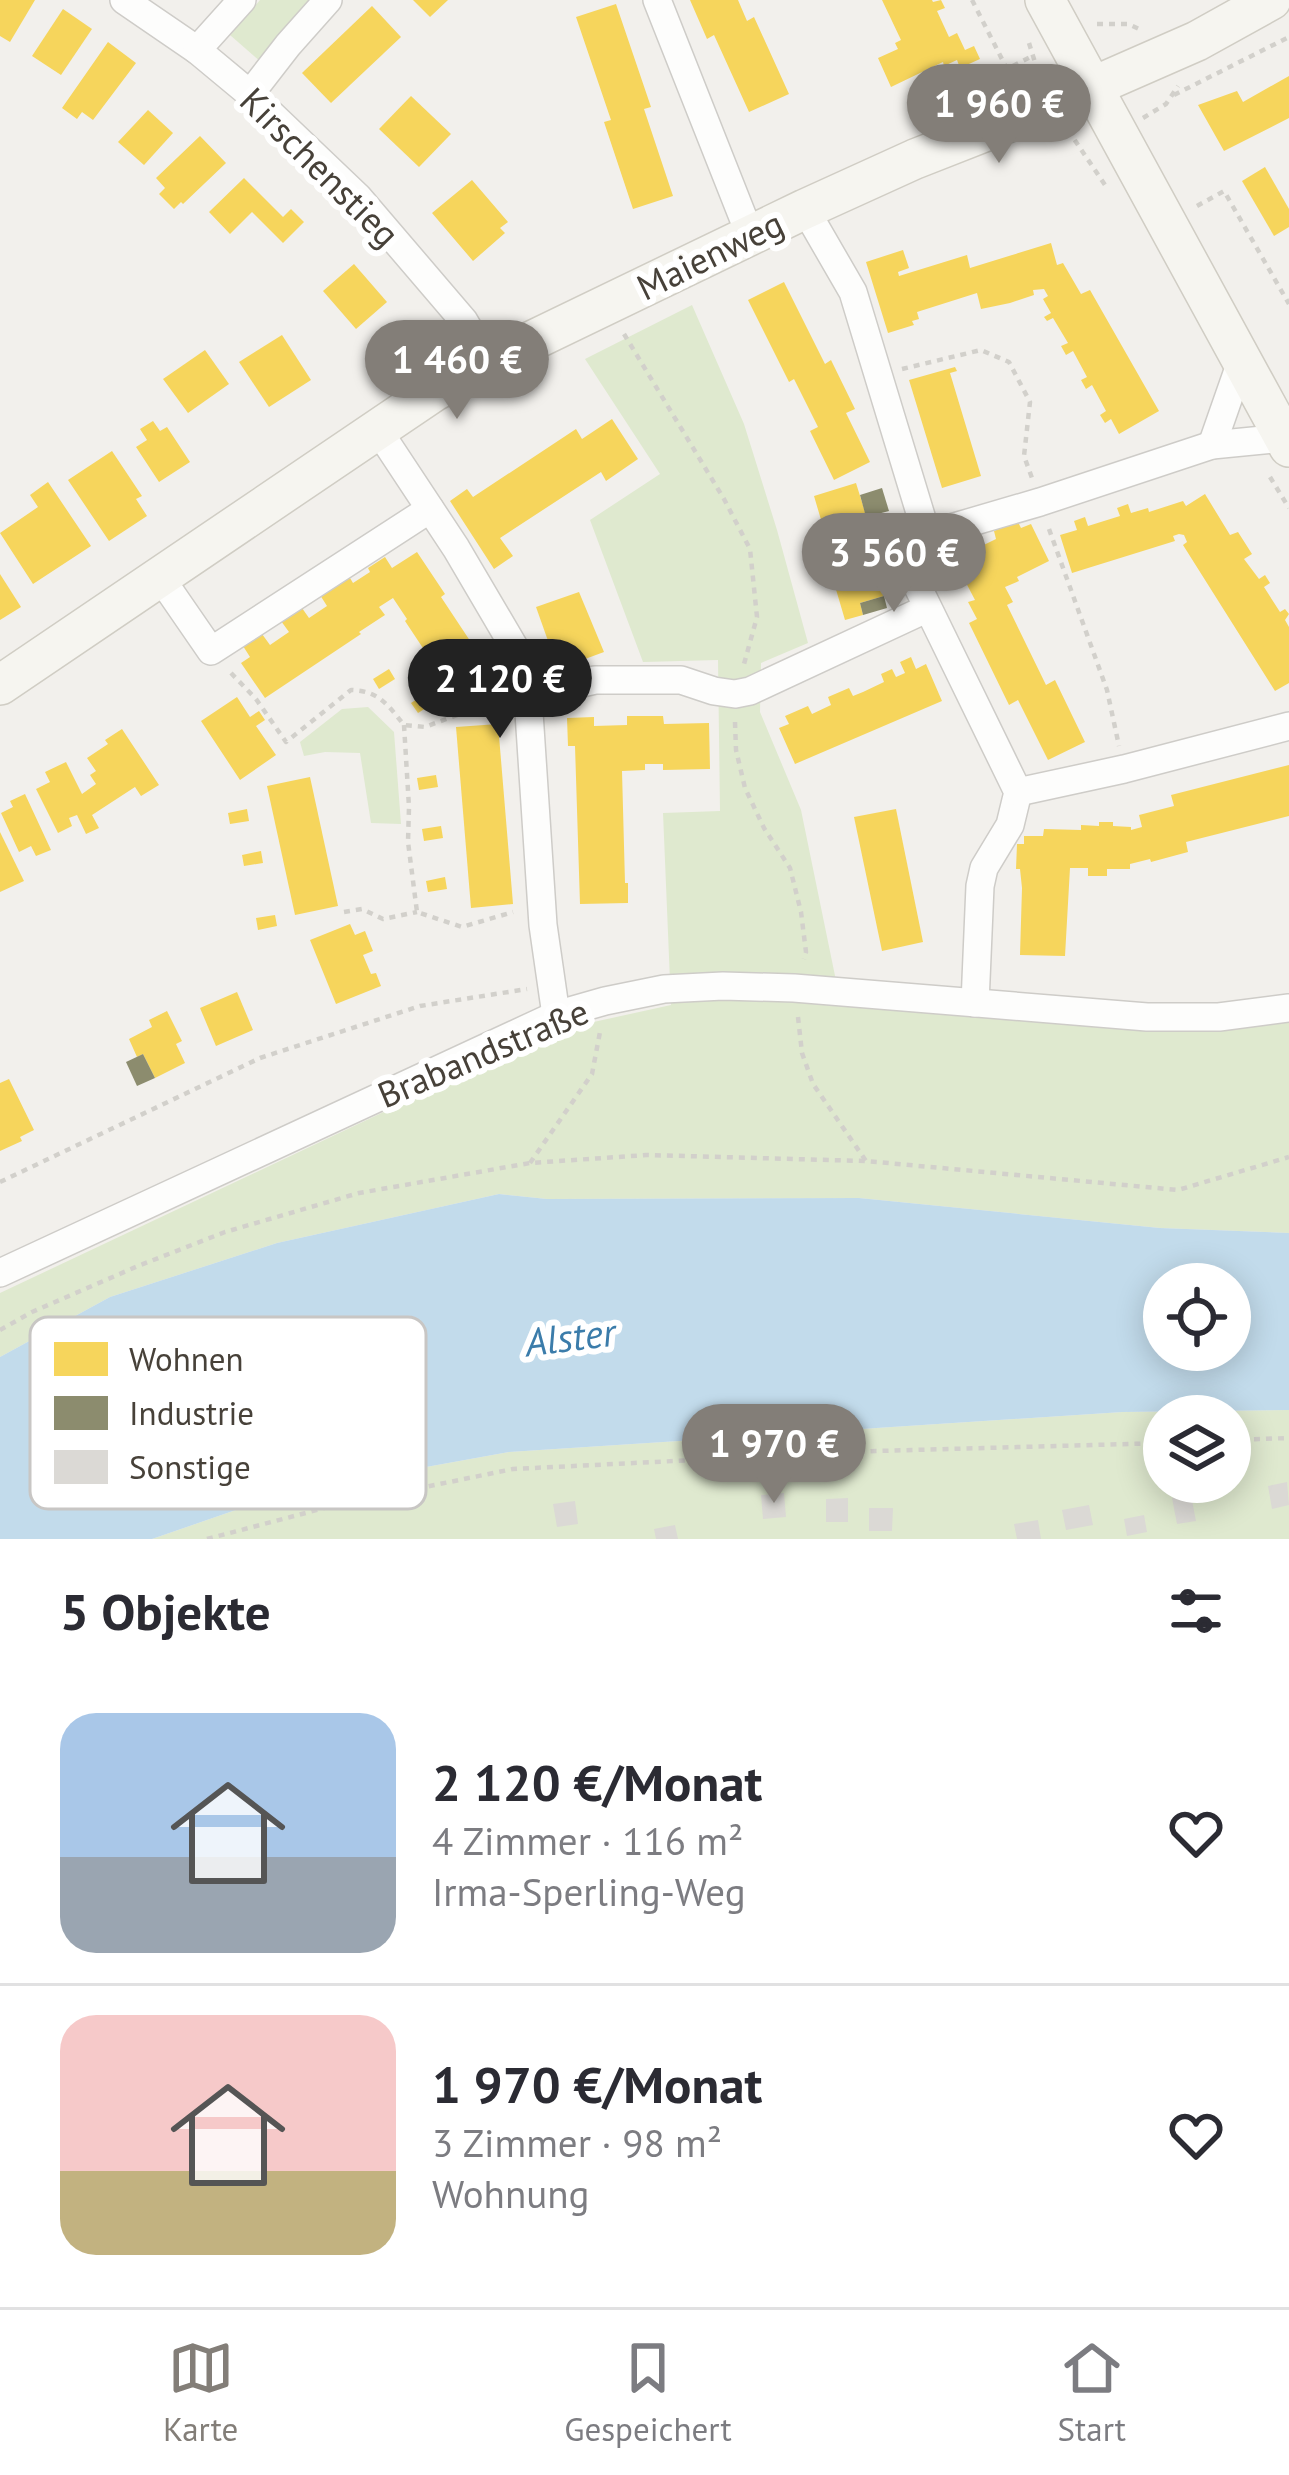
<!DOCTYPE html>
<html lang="de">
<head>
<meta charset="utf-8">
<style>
	:root { --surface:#fff; --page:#f2f2f3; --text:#2b2b33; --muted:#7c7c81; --line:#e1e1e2; --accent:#837e78 }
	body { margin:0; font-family:"PT Sans",sans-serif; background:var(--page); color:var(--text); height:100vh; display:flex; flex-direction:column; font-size:45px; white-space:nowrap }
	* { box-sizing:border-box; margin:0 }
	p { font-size:39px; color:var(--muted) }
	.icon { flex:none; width:66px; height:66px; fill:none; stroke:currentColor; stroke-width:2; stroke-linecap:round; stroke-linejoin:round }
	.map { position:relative; height:1539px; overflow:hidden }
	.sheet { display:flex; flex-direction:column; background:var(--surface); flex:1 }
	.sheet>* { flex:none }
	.buttons { position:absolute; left:1143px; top:1263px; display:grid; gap:24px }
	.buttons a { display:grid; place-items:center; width:108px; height:108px; border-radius:50%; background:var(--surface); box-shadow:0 6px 30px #0003; font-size:60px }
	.price { position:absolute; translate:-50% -102px; padding:0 27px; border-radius:42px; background:var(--accent); color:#fff; font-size:39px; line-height:78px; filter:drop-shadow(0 3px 6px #0008) }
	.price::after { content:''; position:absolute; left:50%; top:72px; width:36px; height:27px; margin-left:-18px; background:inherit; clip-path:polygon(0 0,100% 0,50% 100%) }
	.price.current { background:#222; color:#fff }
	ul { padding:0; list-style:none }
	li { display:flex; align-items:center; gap:36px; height:300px; padding:0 60px }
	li+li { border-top:3px solid var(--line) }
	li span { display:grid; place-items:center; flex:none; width:336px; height:240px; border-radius:36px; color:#555 }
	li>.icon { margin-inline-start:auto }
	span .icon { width:144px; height:144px; fill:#fffc; stroke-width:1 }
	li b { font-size:51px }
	h2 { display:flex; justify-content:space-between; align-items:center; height:144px; padding:0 60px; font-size:51px }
	.tab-bar { display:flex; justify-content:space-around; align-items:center; height:168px; border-top:3px solid var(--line); background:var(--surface); font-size:33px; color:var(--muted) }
	.tab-bar a { display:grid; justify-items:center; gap:6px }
	.tab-bar .current { color:var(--accent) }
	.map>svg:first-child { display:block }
	.green { fill:#dfe9cf; fill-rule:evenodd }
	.water { fill:#c2dbeb; fill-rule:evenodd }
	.homes { fill:#f6d55c }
	.industry { fill:#8c8c6e }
	.building { fill:#dbd9d5 }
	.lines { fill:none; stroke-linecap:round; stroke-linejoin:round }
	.street-casing { stroke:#ceccc8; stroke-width:30 }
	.secondary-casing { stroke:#d0cdc4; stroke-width:42 }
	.path { stroke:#d2d0cb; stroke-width:4.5; stroke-dasharray:6 6; stroke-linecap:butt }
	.street { stroke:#fdfdfc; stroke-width:27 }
	.secondary { stroke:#f6f5f0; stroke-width:39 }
	.labels { text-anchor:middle; stroke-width:12; stroke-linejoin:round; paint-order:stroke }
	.street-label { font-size:36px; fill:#474139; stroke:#fff }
	.water-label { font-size:39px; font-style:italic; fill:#3b7caa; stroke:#fff }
	.key { fill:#fff; stroke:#c8c6c4; stroke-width:3 }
	.key-label { font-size:33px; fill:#474139 }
</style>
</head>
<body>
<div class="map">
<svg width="1289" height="1539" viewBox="0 0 1289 1539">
	<rect width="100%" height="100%" fill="#f2f0ec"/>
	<!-- green -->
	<g class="green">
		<path d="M 260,0 L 313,0 L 262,63 L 230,35 Z"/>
		<path d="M 692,305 L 744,424 L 777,530 L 808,643 L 761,663 L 760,712 L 801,810 L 841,1005 L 1169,1032 L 1231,1030 L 1289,1021 L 1289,1233 L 1160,1228 L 859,1198 L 547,1199 L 499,1194 L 277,1243 L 110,1297 L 0,1357 L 0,1293 L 515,1050 L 589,1023 L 671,1005 L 663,813 L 720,811 L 718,660 L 643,662 L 590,520 L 660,474 L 585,359 Z"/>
		<path d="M 368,707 L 394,732 L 401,824 L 371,823 L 360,753 L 325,752 L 304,756 L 300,742 L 342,709 Z"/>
		<path d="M 1289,1410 L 1289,1539 L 152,1539 L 288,1492 L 509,1452 L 1123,1412 ZM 1164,1416 L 1230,1416 L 1230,1482 L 1164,1482 Z"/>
	</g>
	<!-- water -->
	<path class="water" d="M 499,1194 L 547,1199 L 859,1198 L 1160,1228 L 1289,1233 L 1289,1410 L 1123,1412 L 509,1452 L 288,1492 L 152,1539 L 0,1539 L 0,1357 L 110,1297 L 277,1243 ZM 1164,1284 L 1230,1284 L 1230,1350 L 1164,1350 Z"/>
	<!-- homes -->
	<g class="homes">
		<path d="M 0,0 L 35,0 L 10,42 L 0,36 Z"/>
		<path d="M 413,0 L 448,0 L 430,17 Z"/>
		<path d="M 690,0 L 738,0 L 747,21 L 754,17 L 789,94 L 749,112 L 714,35 L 707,39 Z"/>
		<path d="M 882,0 L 932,0 L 933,2 L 941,0 L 945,8 L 937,11 L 949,37 L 957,33 L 965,50 L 974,46 L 980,59 L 960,68 L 957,60 L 944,66 L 943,62 L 891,87 L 878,58 L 898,49 L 895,43 L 901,40 Z"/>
		<path d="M 616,4 L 651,107 L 644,109 L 673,196 L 633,209 L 604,122 L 611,120 L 576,17 Z"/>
		<path d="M 372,6 L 401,37 L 331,103 L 302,73 Z"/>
		<path d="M 63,9 L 92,29 L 61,75 L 32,56 Z"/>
		<path d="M 108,42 L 136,63 L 93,120 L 82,112 L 77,119 L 62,108 Z"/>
		<path d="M 1289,76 L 1289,118 L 1224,151 L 1198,105 L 1237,91 L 1243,102 Z"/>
		<path d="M 411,96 L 451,134 L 419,167 L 379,129 Z"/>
		<path d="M 148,110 L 173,133 L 144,165 L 118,142 Z"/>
		<path d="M 200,136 L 226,163 L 183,204 L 181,202 L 174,209 L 159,194 L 165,188 L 156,178 Z"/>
		<path d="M 1265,167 L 1289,209 L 1289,227 L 1274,236 L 1242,181 Z"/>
		<path d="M 244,178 L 283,217 L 291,209 L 304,222 L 283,243 L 252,212 L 230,234 L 209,212 Z"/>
		<path d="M 472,180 L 508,222 L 500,228 L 505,233 L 473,261 L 432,213 Z"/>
		<path d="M 1051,243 L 1057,265 L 1063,263 L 1081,294 L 1090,290 L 1159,411 L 1119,434 L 1111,419 L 1105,423 L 1100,415 L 1106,411 L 1092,385 L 1086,389 L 1081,380 L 1087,377 L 1073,351 L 1066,355 L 1061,346 L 1068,343 L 1053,318 L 1047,321 L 1044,317 L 1051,313 L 1043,299 L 1048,296 L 1044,289 L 1033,290 L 1034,295 L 1010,303 L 981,309 L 977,293 L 917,312 L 919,319 L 912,321 L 914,325 L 888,333 L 866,262 L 903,250 L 909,268 L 898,272 L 899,276 L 967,255 L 970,268 Z"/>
		<path d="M 354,264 L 387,302 L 356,329 L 323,291 Z"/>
		<path d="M 784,282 L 825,364 L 831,360 L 855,409 L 846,413 L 870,462 L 834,480 L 810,431 L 818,427 L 794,379 L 789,382 L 748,300 Z"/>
		<path d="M 282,335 L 311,380 L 269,407 L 239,362 Z"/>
		<path d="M 205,350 L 229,384 L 188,413 L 163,379 Z"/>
		<path d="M 955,367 L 957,371 L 950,373 L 981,476 L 942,488 L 909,380 Z"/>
		<path d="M 612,419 L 638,459 L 606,481 L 601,472 L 500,538 L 513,556 L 494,569 L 450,501 L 467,489 L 473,497 L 576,429 L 582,439 Z"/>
		<path d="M 153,421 L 160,431 L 167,427 L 190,462 L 159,482 L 136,447 L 147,440 L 140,429 Z"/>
		<path d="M 112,451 L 142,496 L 136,499 L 147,516 L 109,541 L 68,480 Z"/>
		<path d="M 48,482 L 91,546 L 33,584 L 0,533 L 38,507 L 30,495 Z"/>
		<path d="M 856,483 L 870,528 L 864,529 L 884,596 L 860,603 L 863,615 L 845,620 L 822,542 L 827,540 L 814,496 Z"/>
		<path d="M 1205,494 L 1230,535 L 1238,532 L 1252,554 L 1244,559 L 1259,579 L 1265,575 L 1270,583 L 1264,587 L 1280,612 L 1285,609 L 1289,614 L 1285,620 L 1289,627 L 1289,683 L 1275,691 L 1183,545 L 1187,542 L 1184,535 L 1179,534 L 1173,536 L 1175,541 L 1072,573 L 1060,535 L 1077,530 L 1074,521 L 1085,517 L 1088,526 L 1120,516 L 1117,508 L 1128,504 L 1131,513 L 1148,508 L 1149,512 L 1183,501 L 1186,506 Z"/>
		<path d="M 1017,520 L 1021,528 L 1031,524 L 1049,561 L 1017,577 L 1019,581 L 1005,587 L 1013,602 L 1007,605 L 1046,685 L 1055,680 L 1085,742 L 1048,760 L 1018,700 L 1009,705 L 969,623 L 977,619 L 968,602 L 975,600 L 964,579 L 958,582 L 949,562 L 996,539 L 994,531 Z"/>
		<path d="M 417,552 L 445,594 L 441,597 L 498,683 L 462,707 L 405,621 L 407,619 L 393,598 L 379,607 L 385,615 L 359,632 L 361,634 L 265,698 L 241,663 L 250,657 L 243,646 L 262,634 L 270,645 L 289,632 L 281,621 L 302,608 L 309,618 L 327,606 L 320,595 L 347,573 L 353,583 L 370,572 L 368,568 L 385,557 L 392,568 Z"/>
		<path d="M 0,574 L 21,607 L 0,620 Z"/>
		<path d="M 579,592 L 604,652 L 558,669 L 536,607 Z"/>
		<path d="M 911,657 L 916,669 L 926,664 L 942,701 L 795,764 L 779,728 L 789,724 L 785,716 L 808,706 L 812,714 L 831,705 L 828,697 L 849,688 L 853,696 L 863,692 L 884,682 L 881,674 L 892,669 L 896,677 L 905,673 L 900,662 Z"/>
		<path d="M 389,669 L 395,679 L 379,689 L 373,679 Z"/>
		<path d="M 428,692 L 434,703 L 418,713 L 411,703 Z"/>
		<path d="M 237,697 L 250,717 L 259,711 L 265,720 L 256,726 L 276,755 L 240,780 L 201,721 Z"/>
		<path d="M 627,716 L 663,716 L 664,724 L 709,723 L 710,769 L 663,770 L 663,764 L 645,764 L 645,770 L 622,771 L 625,883 L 628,883 L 628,903 L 580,904 L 575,746 L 568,746 L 567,718 L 594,717 L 594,726 L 627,725 Z"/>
		<path d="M 498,724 L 513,904 L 471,908 L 456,727 Z"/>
		<path d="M 122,729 L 159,785 L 141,796 L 135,787 L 92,815 L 99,828 L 86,834 L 77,815 L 69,818 L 72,826 L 58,833 L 36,789 L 50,782 L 45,772 L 66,762 L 82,794 L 96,784 L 90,775 L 96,771 L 87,758 L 108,744 L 105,740 Z"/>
		<path d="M 1289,765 L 1289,816 L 1186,842 L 1188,852 L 1151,862 L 1150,859 L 1130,864 L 1130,869 L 1107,869 L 1107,876 L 1088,876 L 1088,868 L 1070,868 L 1065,956 L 1020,955 L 1022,888 L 1020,869 L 1016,869 L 1017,844 L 1024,844 L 1024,836 L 1043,836 L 1044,829 L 1081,830 L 1081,825 L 1099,826 L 1099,822 L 1113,822 L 1113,826 L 1131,827 L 1131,830 L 1142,827 L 1139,815 L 1174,806 L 1171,795 Z"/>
		<path d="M 436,775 L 438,787 L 419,790 L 417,778 Z"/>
		<path d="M 310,777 L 338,906 L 295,915 L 267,786 Z"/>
		<path d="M 25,794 L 51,850 L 36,856 L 31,846 L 19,852 L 1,813 L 13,807 L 10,801 Z"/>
		<path d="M 247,809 L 249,821 L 230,824 L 228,813 Z"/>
		<path d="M 896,809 L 923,942 L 882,951 L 854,817 Z"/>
		<path d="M 441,826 L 443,838 L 424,841 L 422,829 Z"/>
		<path d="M 0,832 L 24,881 L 0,892 Z"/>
		<path d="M 261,851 L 263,863 L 244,866 L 242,855 Z"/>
		<path d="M 445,877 L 447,889 L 428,892 L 426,881 Z"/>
		<path d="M 275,915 L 277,926 L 258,930 L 256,918 Z"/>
		<path d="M 350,924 L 355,935 L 365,931 L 373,951 L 363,955 L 371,974 L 376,973 L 381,986 L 336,1004 L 310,940 Z"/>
		<path d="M 237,992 L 253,1030 L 216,1046 L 200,1008 Z"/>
		<path d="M 167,1011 L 182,1041 L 176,1044 L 185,1063 L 155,1078 L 143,1054 L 137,1057 L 129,1039 L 152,1027 L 149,1020 Z"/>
		<path d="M 9,1079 L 34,1130 L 20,1137 L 22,1141 L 0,1151 L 0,1083 Z"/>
	</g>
	<!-- industry -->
	<g class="industry">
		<path d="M 882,488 L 889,511 L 866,517 L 860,495 Z"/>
		<path d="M 890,533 L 897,556 L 874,563 L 867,540 Z"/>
		<path d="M 884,596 L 887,608 L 863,615 L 860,603 Z"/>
		<path d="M 143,1054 L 155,1078 L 137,1086 L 126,1062 Z"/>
	</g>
	<!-- building -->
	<g class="building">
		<path d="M 1287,1482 L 1289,1505 L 1272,1509 L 1268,1486 Z"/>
		<path d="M 784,1493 L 786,1517 L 763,1519 L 761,1495 Z"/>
		<path d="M 1191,1495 L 1196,1521 L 1177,1524 L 1172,1498 Z"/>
		<path d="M 848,1498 L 848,1522 L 826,1522 L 826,1499 Z"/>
		<path d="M 575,1501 L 578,1524 L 557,1527 L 553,1504 Z"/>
		<path d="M 1089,1505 L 1093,1525 L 1066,1530 L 1062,1510 Z"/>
		<path d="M 869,1508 L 893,1508 L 892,1531 L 869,1531 Z"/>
		<path d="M 1144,1515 L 1147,1532 L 1127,1536 L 1124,1519 Z"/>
		<path d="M 1038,1520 L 1041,1539 L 1017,1539 L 1014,1524 Z"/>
		<path d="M 675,1525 L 678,1539 L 656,1539 L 654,1529 Z"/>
	</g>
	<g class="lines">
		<defs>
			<g id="street">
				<path d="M 124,0 L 197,50 L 250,94 L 358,197 L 464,321 L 488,362"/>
				<path d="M 657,0 L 750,235"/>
				<path d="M 197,50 L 242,0"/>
				<path d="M 250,94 L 288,45 L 328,0"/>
				<path d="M 805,209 L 853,292 L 925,529 L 913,577 L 1018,792 L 1010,825 L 984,868 L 980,886 L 975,1003"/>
				<path d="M 378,430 L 456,548 L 526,667 L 543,925 L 556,1015"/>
				<path d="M 1212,445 L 1241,362"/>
				<path d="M 925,529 L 951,528 L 1040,502 L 1212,445 L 1284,438"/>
				<path d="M 160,577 L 211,651 L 430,509"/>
				<path d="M 529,695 L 595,680 L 681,680 L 714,691 L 735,694 L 750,691 L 926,609"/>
				<path d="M 1018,792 L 1124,769 L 1289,726"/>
				<path d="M 0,1273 L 556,1015 L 605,1001 L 664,989 L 723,986 L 794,988 L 1147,1017 L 1219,1017 L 1289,1008"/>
			</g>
			<g id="secondary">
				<path d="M 1045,0 L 1289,447"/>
				<path d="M 0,685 L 433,392 L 488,362 L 805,209 L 915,159 L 1035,112 L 1197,41 L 1271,0"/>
			</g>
		</defs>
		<!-- street casing -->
		<use href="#street" class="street-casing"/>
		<!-- secondary casing -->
		<use href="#secondary" class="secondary-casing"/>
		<!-- path -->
		<g class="path">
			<path d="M 972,0 L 1007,69 L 1034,55"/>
			<path d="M 1097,24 L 1128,24 L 1139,29"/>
			<path d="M 1029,43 L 1038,72"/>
			<path d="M 1174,95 L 1289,37"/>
			<path d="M 1143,118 L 1166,104 L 1178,86"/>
			<path d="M 1068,130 L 1105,185"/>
			<path d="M 1197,206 L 1224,191 L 1289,304"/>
			<path d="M 624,334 L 724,499 L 750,549 L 757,617 L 744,664"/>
			<path d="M 902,369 L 981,350 L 1009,362 L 1030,402 L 1024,456 L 1032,478"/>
			<path d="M 1270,477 L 1289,508"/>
			<path d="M 1049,529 L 1107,690 L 1119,746"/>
			<path d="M 231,673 L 256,699 L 286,742 L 351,690 C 379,691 387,704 404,725 L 425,727 L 465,712 L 504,707"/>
			<path d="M 735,722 L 736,750 L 745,788 L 764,828 L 790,868 L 801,912 L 806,952 L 804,959"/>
			<path d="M 404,725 L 409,807 L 408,842 L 417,912 L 462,927 L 513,912"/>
			<path d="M 344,912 L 362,909 L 383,919 L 417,912"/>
			<path d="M 798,1017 L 802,1053 L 813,1084 L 866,1161"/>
			<path d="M 530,1163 L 592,1074 L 600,1032"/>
			<path d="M 0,1182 L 260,1058 L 420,1006 L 527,989"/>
			<path d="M 0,1330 L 32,1312 L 138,1266 L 225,1232 L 359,1193 L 530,1163 L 647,1155 L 866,1161 L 1178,1190 L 1289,1157"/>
			<path d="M 1230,1440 L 1289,1438"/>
			<path d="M 207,1539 L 332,1506 L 513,1469 L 876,1451 L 1164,1443"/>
		</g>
		<!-- street -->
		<use href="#street" class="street"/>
		<!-- secondary -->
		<use href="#secondary" class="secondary"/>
	</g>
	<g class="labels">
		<!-- street labels -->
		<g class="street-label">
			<text transform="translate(320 167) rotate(45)" y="13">Kirschenstieg</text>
			<text transform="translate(710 255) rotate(-26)" y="13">Maienweg</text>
			<text transform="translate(483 1053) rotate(-23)" y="13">Brabandstraße</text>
		</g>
		<!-- water labels -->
		<g class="water-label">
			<text transform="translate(570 1337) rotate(-7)" y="14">Alster</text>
		</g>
	</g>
	<!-- legend -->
	<rect x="30" y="1317" width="396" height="192" rx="18" class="key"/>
	<rect x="54" y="1342" width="54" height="34" fill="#f6d55c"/>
	<rect x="54" y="1396" width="54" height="34" fill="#8c8c6e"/>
	<rect x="54" y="1450" width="54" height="34" fill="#dbd9d5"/>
	<g class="key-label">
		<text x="129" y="1371">Wohnen</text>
		<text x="129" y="1425">Industrie</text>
		<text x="129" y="1479">Sonstige</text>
	</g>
</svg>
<div class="buttons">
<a><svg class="icon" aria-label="locate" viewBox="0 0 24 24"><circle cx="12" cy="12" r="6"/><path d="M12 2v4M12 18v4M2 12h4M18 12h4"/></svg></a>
<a><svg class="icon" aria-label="layers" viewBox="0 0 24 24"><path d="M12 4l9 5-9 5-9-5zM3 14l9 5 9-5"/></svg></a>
</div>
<b class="price" style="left:999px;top:166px">1 960 €</b>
<b class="price" style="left:457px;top:422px">1 460 €</b>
<b class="price" style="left:894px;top:615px">3 560 €</b>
<b class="price current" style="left:500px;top:741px">2 120 €</b>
<b class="price" style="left:774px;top:1506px">1 970 €</b>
</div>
<section class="sheet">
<h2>5 Objekte<svg class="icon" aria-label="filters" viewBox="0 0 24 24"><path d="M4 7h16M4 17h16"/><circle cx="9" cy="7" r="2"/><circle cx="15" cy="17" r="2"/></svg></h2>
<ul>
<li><span style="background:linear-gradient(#a9c7e8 60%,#9aa5b1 0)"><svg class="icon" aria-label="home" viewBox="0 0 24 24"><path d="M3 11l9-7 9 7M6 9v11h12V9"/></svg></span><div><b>2 120 €/Monat</b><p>4 Zimmer · 116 m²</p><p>Irma-Sperling-Weg</p></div><svg class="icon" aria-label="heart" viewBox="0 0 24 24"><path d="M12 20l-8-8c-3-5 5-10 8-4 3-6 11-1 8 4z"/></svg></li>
<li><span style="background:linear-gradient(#f6c9c9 65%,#c2b280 0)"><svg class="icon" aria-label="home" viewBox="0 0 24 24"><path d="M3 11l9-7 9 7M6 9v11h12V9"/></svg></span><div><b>1 970 €/Monat</b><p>3 Zimmer · 98 m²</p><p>Wohnung</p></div><svg class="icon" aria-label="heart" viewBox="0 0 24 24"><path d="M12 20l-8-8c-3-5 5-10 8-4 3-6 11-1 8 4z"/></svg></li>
</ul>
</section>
<nav class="tab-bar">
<a class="current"><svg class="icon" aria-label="map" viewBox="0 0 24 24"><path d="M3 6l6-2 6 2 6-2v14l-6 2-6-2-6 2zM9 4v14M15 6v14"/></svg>Karte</a>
<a><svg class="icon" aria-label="saved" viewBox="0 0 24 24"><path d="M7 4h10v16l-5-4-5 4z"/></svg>Gespeichert</a>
<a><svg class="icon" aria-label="home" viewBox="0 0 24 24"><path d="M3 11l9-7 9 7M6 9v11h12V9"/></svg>Start</a>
</nav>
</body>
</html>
